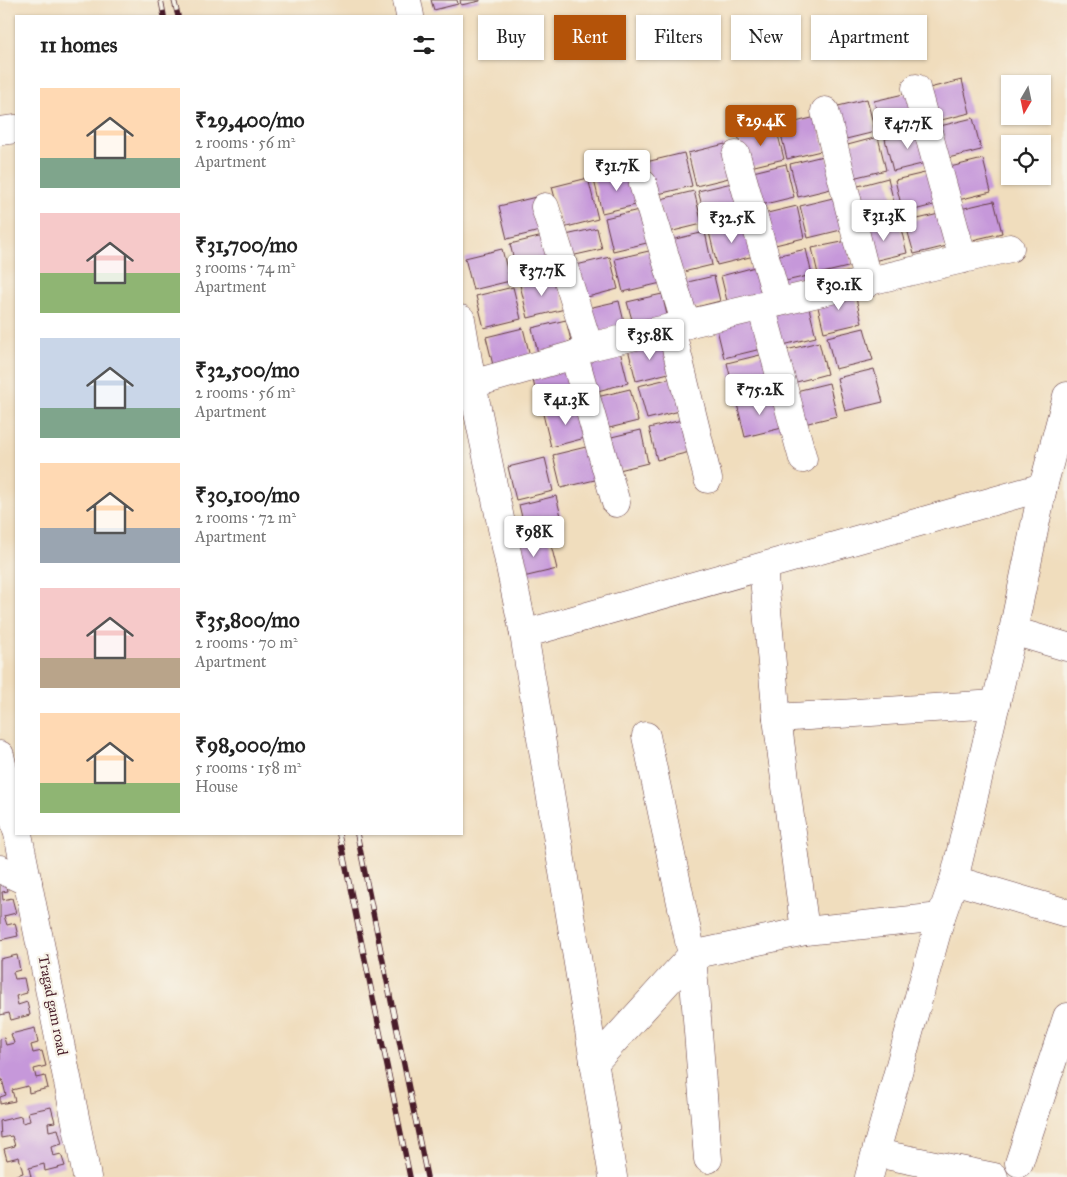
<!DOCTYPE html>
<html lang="en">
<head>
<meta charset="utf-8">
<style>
	:root { --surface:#fff; --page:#f6f6f6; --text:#222; --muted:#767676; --accent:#b45309 }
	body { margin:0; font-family:"IM FELL Great Primer",serif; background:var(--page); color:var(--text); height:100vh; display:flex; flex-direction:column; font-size:19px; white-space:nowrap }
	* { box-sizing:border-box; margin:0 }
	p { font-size:16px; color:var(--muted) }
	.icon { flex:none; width:28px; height:28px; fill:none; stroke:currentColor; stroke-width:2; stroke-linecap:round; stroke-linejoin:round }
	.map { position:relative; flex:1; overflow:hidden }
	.sheet { position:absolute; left:15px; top:15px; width:448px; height:820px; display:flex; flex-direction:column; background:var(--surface); border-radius:0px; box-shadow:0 1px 4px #0004 }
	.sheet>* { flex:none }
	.hud { position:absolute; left:478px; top:15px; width:475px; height:45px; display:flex; gap:10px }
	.needle { width:32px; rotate:189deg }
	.fabs { position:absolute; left:1001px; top:75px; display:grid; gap:10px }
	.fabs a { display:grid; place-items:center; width:50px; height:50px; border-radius:0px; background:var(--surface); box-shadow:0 1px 4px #0004; font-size:25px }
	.price { position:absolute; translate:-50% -42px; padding:0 11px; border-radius:5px; background:#fff; color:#222; font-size:16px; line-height:32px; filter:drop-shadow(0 1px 2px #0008) }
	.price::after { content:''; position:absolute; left:50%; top:30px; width:15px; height:11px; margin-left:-8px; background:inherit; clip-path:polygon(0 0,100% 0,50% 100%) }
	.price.current { background:var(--accent); color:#fff }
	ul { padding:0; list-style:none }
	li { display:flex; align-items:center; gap:15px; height:125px; padding:0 25px }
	li span { display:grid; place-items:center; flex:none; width:140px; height:100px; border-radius:0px; color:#555 }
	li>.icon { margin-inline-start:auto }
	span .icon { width:60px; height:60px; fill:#fffc; stroke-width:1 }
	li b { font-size:21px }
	h2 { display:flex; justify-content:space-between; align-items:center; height:60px; padding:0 25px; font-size:21px }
	.tag { padding:0 18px; border-radius:0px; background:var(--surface); box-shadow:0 1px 4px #0004; font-size:18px; line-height:45px }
	.tag.current { background:var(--accent); color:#fff }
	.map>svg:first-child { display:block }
	.building { fill:#c698da }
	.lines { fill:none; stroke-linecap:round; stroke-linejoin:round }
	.minor-casing { stroke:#633c41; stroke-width:29 }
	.minor { stroke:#fff; stroke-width:28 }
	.rail-casing { stroke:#4a1f2b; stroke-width:5.5 }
	.rail { stroke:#f7f3e8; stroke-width:4; stroke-dasharray:11; stroke-linecap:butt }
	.labels { text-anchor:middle; stroke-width:4.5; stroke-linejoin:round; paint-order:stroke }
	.street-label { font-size:15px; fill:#4a1f2b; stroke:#f7f3e8 }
</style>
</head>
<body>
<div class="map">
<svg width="1067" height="1177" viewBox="0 0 1067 1177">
	<rect width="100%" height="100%" fill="#f7f3e8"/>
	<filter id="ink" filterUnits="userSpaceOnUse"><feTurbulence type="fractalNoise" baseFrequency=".02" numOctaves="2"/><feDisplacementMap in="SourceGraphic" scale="10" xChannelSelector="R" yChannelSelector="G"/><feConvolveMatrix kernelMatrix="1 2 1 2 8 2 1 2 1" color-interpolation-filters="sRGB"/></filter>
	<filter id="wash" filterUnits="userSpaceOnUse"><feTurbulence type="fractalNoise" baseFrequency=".0096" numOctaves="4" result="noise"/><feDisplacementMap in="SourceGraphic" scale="20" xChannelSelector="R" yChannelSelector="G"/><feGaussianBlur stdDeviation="1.12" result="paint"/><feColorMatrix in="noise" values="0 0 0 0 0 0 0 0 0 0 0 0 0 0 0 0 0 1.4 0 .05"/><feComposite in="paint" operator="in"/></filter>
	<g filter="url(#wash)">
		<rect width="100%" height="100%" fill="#f0ddbd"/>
		<g id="blocks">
			<!-- building -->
			<g class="building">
				<path d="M 431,0 L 457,0 L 458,4 L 434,10 Z"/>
				<path d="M 460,0 L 480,0 L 480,1 L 461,5 Z"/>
				<path d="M 962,80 L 970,113 L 933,122 L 925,89 Z"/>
				<path d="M 912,92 L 920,124 L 882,133 L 874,101 Z"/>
				<path d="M 867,99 L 875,132 L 838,141 L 830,108 Z"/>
				<path d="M 816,117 L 825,150 L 787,159 L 779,126 Z"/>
				<path d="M 973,118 L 981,150 L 944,159 L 936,127 Z"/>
				<path d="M 776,127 L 784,159 L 746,168 L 738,135 Z"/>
				<path d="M 923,129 L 930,162 L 893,171 L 885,139 Z"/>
				<path d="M 878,137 L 886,170 L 848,179 L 840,147 Z"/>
				<path d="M 725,144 L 733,177 L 696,186 L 688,153 Z"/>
				<path d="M 684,153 L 692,186 L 654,195 L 646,162 Z"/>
				<path d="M 827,155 L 835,188 L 798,197 L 790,164 Z"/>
				<path d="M 983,159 L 991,192 L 954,201 L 946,168 Z"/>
				<path d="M 786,164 L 794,197 L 757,206 L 749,173 Z"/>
				<path d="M 632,171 L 640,204 L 602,213 L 594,180 Z"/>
				<path d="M 933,171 L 941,203 L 903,213 L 895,180 Z"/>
				<path d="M 588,178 L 598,219 L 563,228 L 552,187 Z"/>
				<path d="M 888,178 L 896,211 L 858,220 L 851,188 Z"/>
				<path d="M 736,182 L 744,215 L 707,224 L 698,191 Z"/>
				<path d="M 694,191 L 702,224 L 665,233 L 657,200 Z"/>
				<path d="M 536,197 L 544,230 L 507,239 L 499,206 Z"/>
				<path d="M 837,197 L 845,229 L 808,238 L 800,206 Z"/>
				<path d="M 994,201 L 1002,233 L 964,242 L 956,210 Z"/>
				<path d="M 797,206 L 804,238 L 767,247 L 759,215 Z"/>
				<path d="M 643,209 L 651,242 L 613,251 L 605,218 Z"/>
				<path d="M 943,213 L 951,245 L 914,254 L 905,222 Z"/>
				<path d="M 899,221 L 907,253 L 869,262 L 861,230 Z"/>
				<path d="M 746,223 L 754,256 L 717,265 L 709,232 Z"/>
				<path d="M 597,228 L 602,249 L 571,256 L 566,235 Z"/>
				<path d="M 705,232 L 712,265 L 675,274 L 667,241 Z"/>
				<path d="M 547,235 L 555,268 L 518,277 L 510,244 Z"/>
				<path d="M 847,241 L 852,266 L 818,274 L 812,248 Z"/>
				<path d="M 502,249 L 510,281 L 473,290 L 465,258 Z"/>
				<path d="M 806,249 L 812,275 L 777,283 L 771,257 Z"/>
				<path d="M 653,250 L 661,283 L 623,292 L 615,259 Z"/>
				<path d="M 610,257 L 618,289 L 580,299 L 572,266 Z"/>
				<path d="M 755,267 L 761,293 L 727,301 L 721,276 Z"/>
				<path d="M 557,276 L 565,309 L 528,318 L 520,285 Z"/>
				<path d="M 714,276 L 720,301 L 685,310 L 679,284 Z"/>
				<path d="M 513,287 L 521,319 L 484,328 L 476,296 Z"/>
				<path d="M 854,290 L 862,323 L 824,332 L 816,299 Z"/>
				<path d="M 662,294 L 668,319 L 634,327 L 627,302 Z"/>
				<path d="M 619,301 L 625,326 L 590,334 L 584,309 Z"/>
				<path d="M 808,304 L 816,337 L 779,346 L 771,313 Z"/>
				<path d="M 753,316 L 761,349 L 724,358 L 716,325 Z"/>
				<path d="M 566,320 L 572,345 L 538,353 L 532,328 Z"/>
				<path d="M 523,328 L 531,360 L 494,369 L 486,337 Z"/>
				<path d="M 864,328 L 873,360 L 835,369 L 827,337 Z"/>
				<path d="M 665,340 L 673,372 L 636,381 L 628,349 Z"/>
				<path d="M 819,342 L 827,374 L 789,384 L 782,351 Z"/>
				<path d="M 620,351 L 628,383 L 590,393 L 582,360 Z"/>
				<path d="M 764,354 L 772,387 L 735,396 L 727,363 Z"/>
				<path d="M 570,367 L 578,400 L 540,409 L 532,376 Z"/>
				<path d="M 874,369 L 883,402 L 845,411 L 837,378 Z"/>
				<path d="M 676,377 L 684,410 L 647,419 L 638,386 Z"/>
				<path d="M 829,383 L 837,416 L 800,425 L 792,392 Z"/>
				<path d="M 630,389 L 638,421 L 601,430 L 593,398 Z"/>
				<path d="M 774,395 L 782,428 L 745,437 L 737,404 Z"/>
				<path d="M 580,405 L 589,437 L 551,447 L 543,414 Z"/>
				<path d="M 686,419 L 694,451 L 657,460 L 649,428 Z"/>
				<path d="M 641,430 L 648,463 L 611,472 L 603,439 Z"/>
				<path d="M 590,446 L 599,479 L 561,488 L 553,455 Z"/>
				<path d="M 545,458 L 553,491 L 516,500 L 508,467 Z"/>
				<path d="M 556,496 L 564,528 L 527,538 L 519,505 Z"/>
				<path d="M 549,537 L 557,569 L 519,578 L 511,546 Z"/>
				<path d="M 5,876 L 8,891 L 2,892 L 3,900 L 12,898 L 16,913 L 4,916 L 7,925 L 15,923 L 18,936 L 0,940 L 0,877 Z"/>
				<path d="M 17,955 L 20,970 L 13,972 L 15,979 L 24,978 L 27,993 L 16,996 L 18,1005 L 27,1002 L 30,1015 L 11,1020 L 9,1013 L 0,1015 L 0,959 Z"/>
				<path d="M 35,1028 L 38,1043 L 31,1045 L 33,1053 L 42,1051 L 46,1066 L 34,1069 L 36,1078 L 45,1076 L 48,1088 L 29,1093 L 28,1086 L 12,1090 L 15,1101 L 0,1104 L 0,1097 L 6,1095 L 2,1079 L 0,1080 L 0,1039 L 4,1038 L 6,1045 L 14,1043 L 11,1034 Z"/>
				<path d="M 51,1107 L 55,1122 L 48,1123 L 49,1131 L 58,1129 L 62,1144 L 51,1147 L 53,1156 L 61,1154 L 65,1166 L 45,1171 L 44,1164 L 29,1168 L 31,1177 L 10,1177 L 23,1173 L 19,1157 L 7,1160 L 4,1149 L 15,1146 L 12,1136 L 1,1138 L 0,1121 L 21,1116 L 22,1123 L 30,1121 L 28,1112 Z"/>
			</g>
		</g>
	</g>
	<g filter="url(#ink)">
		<use href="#blocks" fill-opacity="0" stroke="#633c41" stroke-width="1"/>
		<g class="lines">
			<defs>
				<g id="minor">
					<path d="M 407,0 L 410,16"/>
					<path d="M 916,88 L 963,259"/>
					<path d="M 825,111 L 868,283"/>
					<path d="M 0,131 L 16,129"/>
					<path d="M 736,155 L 778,302"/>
					<path d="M 643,184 L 686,325"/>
					<path d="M 545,207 L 589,347"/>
					<path d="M 761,306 L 803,459"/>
					<path d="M 461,319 L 472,384 L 524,634 L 613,1177"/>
					<path d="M 671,328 L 708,479"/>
					<path d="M 574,355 L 616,503"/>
					<path d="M 472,384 L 574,355 L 589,347 L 1010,248"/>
					<path d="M 763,567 L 777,718 L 996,704"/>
					<path d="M 1013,631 L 1067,647"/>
					<path d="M 524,634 L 1043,487"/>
					<path d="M 777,718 L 805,931"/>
					<path d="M 646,736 L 692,955 L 708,1159"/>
					<path d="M 0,755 L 16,828"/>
					<path d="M 18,834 L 87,1177"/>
					<path d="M 0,869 L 28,882"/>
					<path d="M 954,880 L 1067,913"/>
					<path d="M 594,1063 L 692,955 L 805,931 L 941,917"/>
					<path d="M 876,1153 L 994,1177"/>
					<path d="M 1019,1163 L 1067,1017"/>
					<path d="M 869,1177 L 941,917 L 954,880 L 1013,631 L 1043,487 L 1067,396"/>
				</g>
			</defs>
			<!-- minor casing -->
			<use href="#minor" class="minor-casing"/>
			<!-- minor -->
			<use href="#minor" class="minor"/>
			<defs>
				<g id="rail">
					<path d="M 161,0 L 164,16"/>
					<path d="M 174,0 L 178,16"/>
					<path d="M 339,834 L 410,1177"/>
					<path d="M 357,834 L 427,1177"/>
				</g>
			</defs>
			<!-- rail casing -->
			<use href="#rail" class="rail-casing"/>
			<!-- rail -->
			<use href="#rail" class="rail"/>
		</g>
	</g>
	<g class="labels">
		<!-- street labels -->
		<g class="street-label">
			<text transform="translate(53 1005) rotate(79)" y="5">Tragad gam road</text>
		</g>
	</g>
</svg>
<div class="fabs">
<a><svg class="needle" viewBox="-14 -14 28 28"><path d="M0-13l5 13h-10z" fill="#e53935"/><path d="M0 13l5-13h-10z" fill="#767676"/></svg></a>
<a><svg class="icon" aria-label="locate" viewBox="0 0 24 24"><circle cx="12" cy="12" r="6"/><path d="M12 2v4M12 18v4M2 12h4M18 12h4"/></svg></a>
</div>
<b class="price current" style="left:761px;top:147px">₹29.4K</b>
<b class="price" style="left:908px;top:150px">₹47.7K</b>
<b class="price" style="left:617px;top:192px">₹31.7K</b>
<b class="price" style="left:884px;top:242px">₹31.3K</b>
<b class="price" style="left:732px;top:244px">₹32.5K</b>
<b class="price" style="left:542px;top:297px">₹37.7K</b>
<b class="price" style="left:839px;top:311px">₹30.1K</b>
<b class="price" style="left:650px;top:361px">₹35.8K</b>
<b class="price" style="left:760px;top:416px">₹75.2K</b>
<b class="price" style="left:566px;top:426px">₹41.3K</b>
<b class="price" style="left:534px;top:558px">₹98K</b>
<div class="hud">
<a class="tag">Buy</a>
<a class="tag current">Rent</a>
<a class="tag">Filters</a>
<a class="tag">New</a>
<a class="tag">Apartment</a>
</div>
<section class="sheet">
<h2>11 homes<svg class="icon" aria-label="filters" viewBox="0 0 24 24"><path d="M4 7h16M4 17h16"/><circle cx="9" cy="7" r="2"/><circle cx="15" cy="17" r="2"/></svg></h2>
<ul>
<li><span style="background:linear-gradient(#ffd9b3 70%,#7fa58c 0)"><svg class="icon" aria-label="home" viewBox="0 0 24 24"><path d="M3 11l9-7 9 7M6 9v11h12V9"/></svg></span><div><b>₹29,400/mo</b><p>2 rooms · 56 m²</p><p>Apartment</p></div></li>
<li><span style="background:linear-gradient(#f6c9c9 60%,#8fb573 0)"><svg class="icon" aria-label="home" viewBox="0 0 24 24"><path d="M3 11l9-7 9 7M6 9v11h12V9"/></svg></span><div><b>₹31,700/mo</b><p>3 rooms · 74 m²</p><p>Apartment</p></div></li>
<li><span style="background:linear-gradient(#c9d6e8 70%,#7fa58c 0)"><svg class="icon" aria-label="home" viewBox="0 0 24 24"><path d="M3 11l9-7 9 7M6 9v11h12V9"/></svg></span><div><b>₹32,500/mo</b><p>2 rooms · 56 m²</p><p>Apartment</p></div></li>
<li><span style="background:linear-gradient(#ffd9b3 65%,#9aa5b1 0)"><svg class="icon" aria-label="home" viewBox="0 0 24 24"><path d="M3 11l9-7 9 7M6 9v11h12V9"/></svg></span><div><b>₹30,100/mo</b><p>2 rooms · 72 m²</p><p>Apartment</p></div></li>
<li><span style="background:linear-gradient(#f6c9c9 70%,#b9a48a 0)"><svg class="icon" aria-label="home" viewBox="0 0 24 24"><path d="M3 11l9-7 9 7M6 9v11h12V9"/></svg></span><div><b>₹35,800/mo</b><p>2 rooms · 70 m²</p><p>Apartment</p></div></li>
<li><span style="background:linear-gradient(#ffd9b3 70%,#8fb573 0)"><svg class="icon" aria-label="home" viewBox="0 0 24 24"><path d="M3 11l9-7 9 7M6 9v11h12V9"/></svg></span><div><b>₹98,000/mo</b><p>5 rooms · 158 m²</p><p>House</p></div></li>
</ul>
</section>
</div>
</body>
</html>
